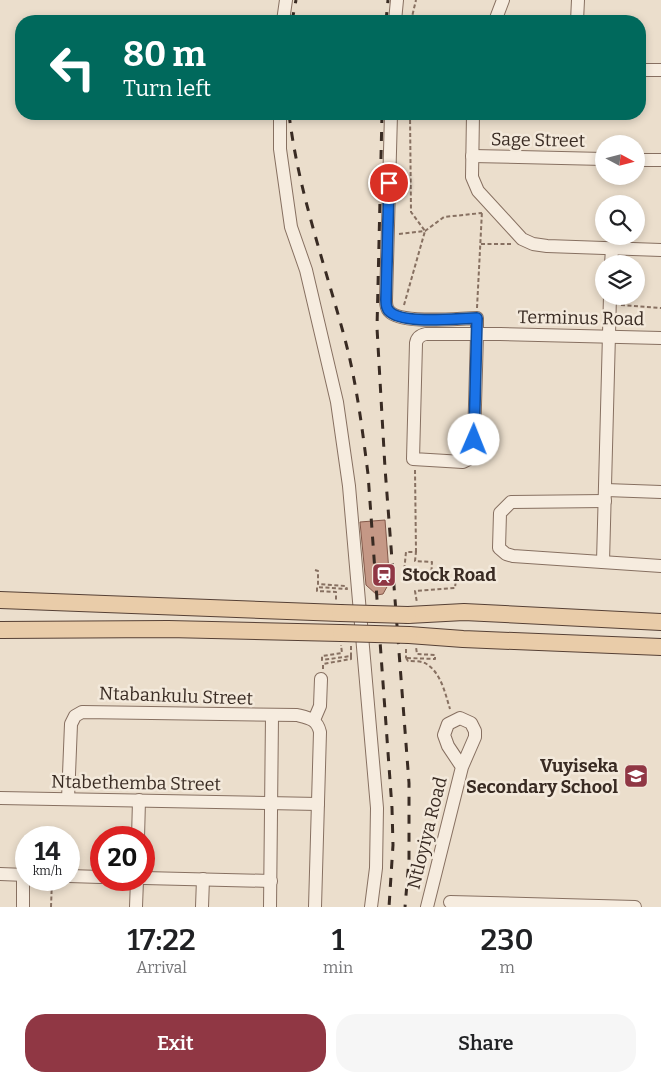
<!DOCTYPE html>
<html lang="en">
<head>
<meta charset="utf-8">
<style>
	:root { --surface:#fff; --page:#f6f6f6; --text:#202124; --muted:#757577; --accent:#903744 }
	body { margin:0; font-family:Bitter,serif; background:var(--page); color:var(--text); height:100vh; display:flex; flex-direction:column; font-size:19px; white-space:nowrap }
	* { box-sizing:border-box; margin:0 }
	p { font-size:16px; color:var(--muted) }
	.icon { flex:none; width:28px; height:28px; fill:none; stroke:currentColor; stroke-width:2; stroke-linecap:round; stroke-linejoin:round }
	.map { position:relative; height:907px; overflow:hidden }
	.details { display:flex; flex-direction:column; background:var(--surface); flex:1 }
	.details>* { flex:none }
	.hud { position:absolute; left:15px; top:15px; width:631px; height:105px; border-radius:20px; box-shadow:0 2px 8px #0003; background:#00695c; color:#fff; overflow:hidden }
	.needle { width:32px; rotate:97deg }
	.tools { position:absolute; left:595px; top:135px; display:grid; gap:10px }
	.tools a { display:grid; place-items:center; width:50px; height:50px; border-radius:50%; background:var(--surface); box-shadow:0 2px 8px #0003; font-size:25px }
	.speed { position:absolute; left:15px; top:826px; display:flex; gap:10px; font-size:25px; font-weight:700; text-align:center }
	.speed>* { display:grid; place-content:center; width:65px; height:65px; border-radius:50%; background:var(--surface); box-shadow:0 2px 8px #0003; line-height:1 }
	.speed small { font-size:12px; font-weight:400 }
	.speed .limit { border:8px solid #d22; background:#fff; color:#111 }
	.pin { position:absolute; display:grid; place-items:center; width:42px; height:42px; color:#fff; margin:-21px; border:2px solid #fff; border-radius:50%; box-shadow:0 1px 5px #0007 }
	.me { position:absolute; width:55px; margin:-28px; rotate:1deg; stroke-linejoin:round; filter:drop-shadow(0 0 4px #0008) }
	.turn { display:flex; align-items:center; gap:18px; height:105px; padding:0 25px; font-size:22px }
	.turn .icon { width:65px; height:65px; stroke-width:2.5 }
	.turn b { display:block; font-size:35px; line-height:42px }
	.eta { display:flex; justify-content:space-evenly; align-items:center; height:85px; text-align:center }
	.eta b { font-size:30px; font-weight:600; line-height:35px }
	.primary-button { display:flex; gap:10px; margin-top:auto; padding:10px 25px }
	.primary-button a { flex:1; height:58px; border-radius:20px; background:var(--accent); color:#fff; font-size:20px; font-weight:600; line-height:58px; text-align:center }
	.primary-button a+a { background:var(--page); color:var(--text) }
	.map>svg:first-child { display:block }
	.building { fill:#c59886; stroke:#84594a }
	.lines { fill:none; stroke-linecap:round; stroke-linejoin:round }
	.minor-casing { stroke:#877061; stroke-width:14 }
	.major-casing { stroke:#564035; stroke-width:18 }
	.path { stroke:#877061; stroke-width:2; stroke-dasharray:4 2.5; stroke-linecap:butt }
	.minor { stroke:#f6ecdf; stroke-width:12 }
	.major { stroke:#e9cca9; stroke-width:16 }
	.rail { stroke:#392b23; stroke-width:3; stroke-dasharray:9 9; stroke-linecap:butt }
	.major-bridge-casing { stroke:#564035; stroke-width:18; stroke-linecap:butt }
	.major-bridge { stroke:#e9cca9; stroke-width:16 }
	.route-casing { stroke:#114b97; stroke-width:12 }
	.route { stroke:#1a73e8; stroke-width:9 }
	.labels { text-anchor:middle; stroke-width:5; stroke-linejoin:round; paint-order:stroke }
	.street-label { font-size:18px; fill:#392b23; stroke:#f3e9db }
	.poi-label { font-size:18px; font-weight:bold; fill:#392b23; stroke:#f3e9db; text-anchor:start }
</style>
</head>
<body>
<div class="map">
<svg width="661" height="907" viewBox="0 0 661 907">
	<rect width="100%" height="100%" fill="#ebdecc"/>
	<path class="building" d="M 385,520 L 390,585 L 388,585 L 383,594 L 377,595 L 366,585 L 360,522 Z"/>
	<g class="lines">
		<defs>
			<g id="minor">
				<path d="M 283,21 L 286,0"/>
				<path d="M 395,21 L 397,0"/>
				<path d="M 495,21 L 503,0"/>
				<path d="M 577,21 L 578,0"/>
				<path d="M 640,70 L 661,70"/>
				<path d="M 280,114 L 280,149 L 291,227 L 306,270 L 337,402 L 349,486 L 377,808 L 376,868 L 371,907"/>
				<path d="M 391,114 L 386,300 C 386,304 386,308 389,311 C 401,325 459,318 477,318 L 477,334 L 474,440 L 469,459 L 463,462 L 413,459 L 416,343 C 417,337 421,335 426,334 L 500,334 L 661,338"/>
				<path d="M 473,114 L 472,177 L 478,191 L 522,239 L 533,244 L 547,246 L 661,250"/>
				<path d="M 472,156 L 604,159"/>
				<path d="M 636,160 L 661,160"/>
				<path d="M 611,264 L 612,249"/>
				<path d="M 606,490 L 661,492"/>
				<path d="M 605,501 L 511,502 L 500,513 L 499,548 L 506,554 L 513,556 L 661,566"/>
				<path d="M 603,562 L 610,296"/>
				<path d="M 314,720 L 320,706 L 321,679"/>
				<path d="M 0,798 L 318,804"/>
				<path d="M 68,799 L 71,724 L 75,716 L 82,712 L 297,715 C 309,718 317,719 320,732 L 315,907"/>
				<path d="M 138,838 L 139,800"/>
				<path d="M 0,874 L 26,875"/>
				<path d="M 69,876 L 101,877"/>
				<path d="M 144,878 L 271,881"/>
				<path d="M 450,902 L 635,907"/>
				<path d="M 23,907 L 23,875"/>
				<path d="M 136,907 L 137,880"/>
				<path d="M 202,907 L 203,879"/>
				<path d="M 270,907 L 272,716"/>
				<path d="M 427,907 L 462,767 L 475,737 L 475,731 L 471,723 L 460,718 L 448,724 L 444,735 L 448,746 L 462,767"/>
			</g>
			<g id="major">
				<path d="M 0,600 L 340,613"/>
				<path d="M 408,615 L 464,612 L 661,622"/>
				<path d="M 0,630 L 168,629 L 341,633"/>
				<path d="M 409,635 L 463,639 L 661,647"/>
			</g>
		</defs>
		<use href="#minor" class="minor-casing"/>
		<use href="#major" class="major-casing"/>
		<g class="path">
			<path d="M 411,21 L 416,0"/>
			<path d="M 399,234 L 425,231 L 444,217 L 482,213"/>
			<path d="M 481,244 L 511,244"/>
			<path d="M 404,305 L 425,231 L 411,212 L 410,114"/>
			<path d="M 621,305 L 661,308"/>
			<path d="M 477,308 L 482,211"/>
			<path d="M 415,470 L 416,552"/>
			<path d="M 315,570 L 318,571 L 318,584 L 346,586 L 347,589 L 317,587 L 317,591 L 336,592 L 336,601"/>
			<path d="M 403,582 L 406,552 L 416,552 L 415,561 L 432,562 L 431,578 L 456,579 L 455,588 L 415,591 L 417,603"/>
			<path d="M 351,646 L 351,656"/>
			<path d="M 406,649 L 406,658"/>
			<path d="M 406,658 L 408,661 C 413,661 420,661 425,663 C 441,672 445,693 450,709"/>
			<path d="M 407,658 L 435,659 L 435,655 L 417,654 L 416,647"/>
			<path d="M 323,669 L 323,664 L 351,659 L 351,656 L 322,660 L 322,656 L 342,653 L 341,645"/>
			<path d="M 51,907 L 52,880"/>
		</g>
		<use href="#minor" class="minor"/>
		<use href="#major" class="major"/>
		<g class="rail">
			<path d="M 292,21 L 296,0"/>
			<path d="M 386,21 L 388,0"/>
			<path d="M 289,114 C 298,189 323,259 343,332 C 356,378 362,427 368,474 L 392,808 L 393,845 L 389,907"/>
			<path d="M 382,114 L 377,328 L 385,468 L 409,783 L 409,860 L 405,907"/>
		</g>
		<defs>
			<g id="major-bridge">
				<path d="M 340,613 L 408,615"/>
				<path d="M 341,633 L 409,635"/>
			</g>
		</defs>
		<use href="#major-bridge" class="major-bridge-casing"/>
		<use href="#major-bridge" class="major-bridge"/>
	</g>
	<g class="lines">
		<defs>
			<path id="route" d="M 389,183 L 386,300 C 386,304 386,308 389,311 C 402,325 458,318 477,318 L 474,440"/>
		</defs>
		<use href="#route" class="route-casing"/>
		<use href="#route" class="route"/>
	</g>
	<defs>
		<symbol id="station-square" viewBox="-11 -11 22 22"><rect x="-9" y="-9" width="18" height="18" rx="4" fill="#903744" stroke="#f3e9db"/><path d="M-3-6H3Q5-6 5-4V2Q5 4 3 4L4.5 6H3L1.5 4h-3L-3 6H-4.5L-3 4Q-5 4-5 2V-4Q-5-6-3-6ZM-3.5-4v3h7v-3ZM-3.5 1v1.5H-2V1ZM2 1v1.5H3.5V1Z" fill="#fff"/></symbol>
		<symbol id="school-square" viewBox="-11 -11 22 22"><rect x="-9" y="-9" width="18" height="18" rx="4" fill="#903744" stroke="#f3e9db"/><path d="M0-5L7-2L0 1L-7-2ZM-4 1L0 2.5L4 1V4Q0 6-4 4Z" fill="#fff"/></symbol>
	</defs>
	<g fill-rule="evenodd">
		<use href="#station-square" x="370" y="561" width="28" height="28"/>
		<use href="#school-square" x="622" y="762" width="28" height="28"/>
	</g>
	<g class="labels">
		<g class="street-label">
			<text transform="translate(538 140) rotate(1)" y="6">Sage Street</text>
			<text transform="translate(581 318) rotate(1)" y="6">Terminus Road</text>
			<text transform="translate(176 696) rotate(2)" y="6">Ntabankulu Street</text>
			<text transform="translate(136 783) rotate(1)" y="6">Ntabethemba Street</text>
			<text transform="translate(427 833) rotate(-76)" y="6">Ntloyiya Road</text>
		</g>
		<g class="poi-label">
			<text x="402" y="581">Stock Road</text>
			<text x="618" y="772" text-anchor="end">Vuyiseka<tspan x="618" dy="21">Secondary School</tspan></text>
		</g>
	</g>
</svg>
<div class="tools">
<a><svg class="needle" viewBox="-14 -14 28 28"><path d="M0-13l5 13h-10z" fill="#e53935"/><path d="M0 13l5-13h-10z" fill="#757577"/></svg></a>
<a><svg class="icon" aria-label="search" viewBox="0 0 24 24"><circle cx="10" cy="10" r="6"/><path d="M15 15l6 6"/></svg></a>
<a><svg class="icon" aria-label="layers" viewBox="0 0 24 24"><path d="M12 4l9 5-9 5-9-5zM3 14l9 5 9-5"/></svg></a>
</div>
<div class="speed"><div>14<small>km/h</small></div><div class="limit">20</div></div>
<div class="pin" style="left:389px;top:183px;background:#d93025"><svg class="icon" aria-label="arrive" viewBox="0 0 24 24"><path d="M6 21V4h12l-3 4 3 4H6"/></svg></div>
<svg class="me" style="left:474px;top:440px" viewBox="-20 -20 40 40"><circle r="19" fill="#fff"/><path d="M0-13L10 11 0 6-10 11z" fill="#1a73e8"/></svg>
<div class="hud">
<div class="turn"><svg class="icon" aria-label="left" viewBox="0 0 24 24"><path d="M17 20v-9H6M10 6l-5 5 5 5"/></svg><div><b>80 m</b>Turn left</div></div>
</div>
</div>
<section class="details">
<div class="eta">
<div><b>17:22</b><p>Arrival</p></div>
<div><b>1</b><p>min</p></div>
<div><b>230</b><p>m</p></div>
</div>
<div class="primary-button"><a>Exit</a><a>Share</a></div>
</section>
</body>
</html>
